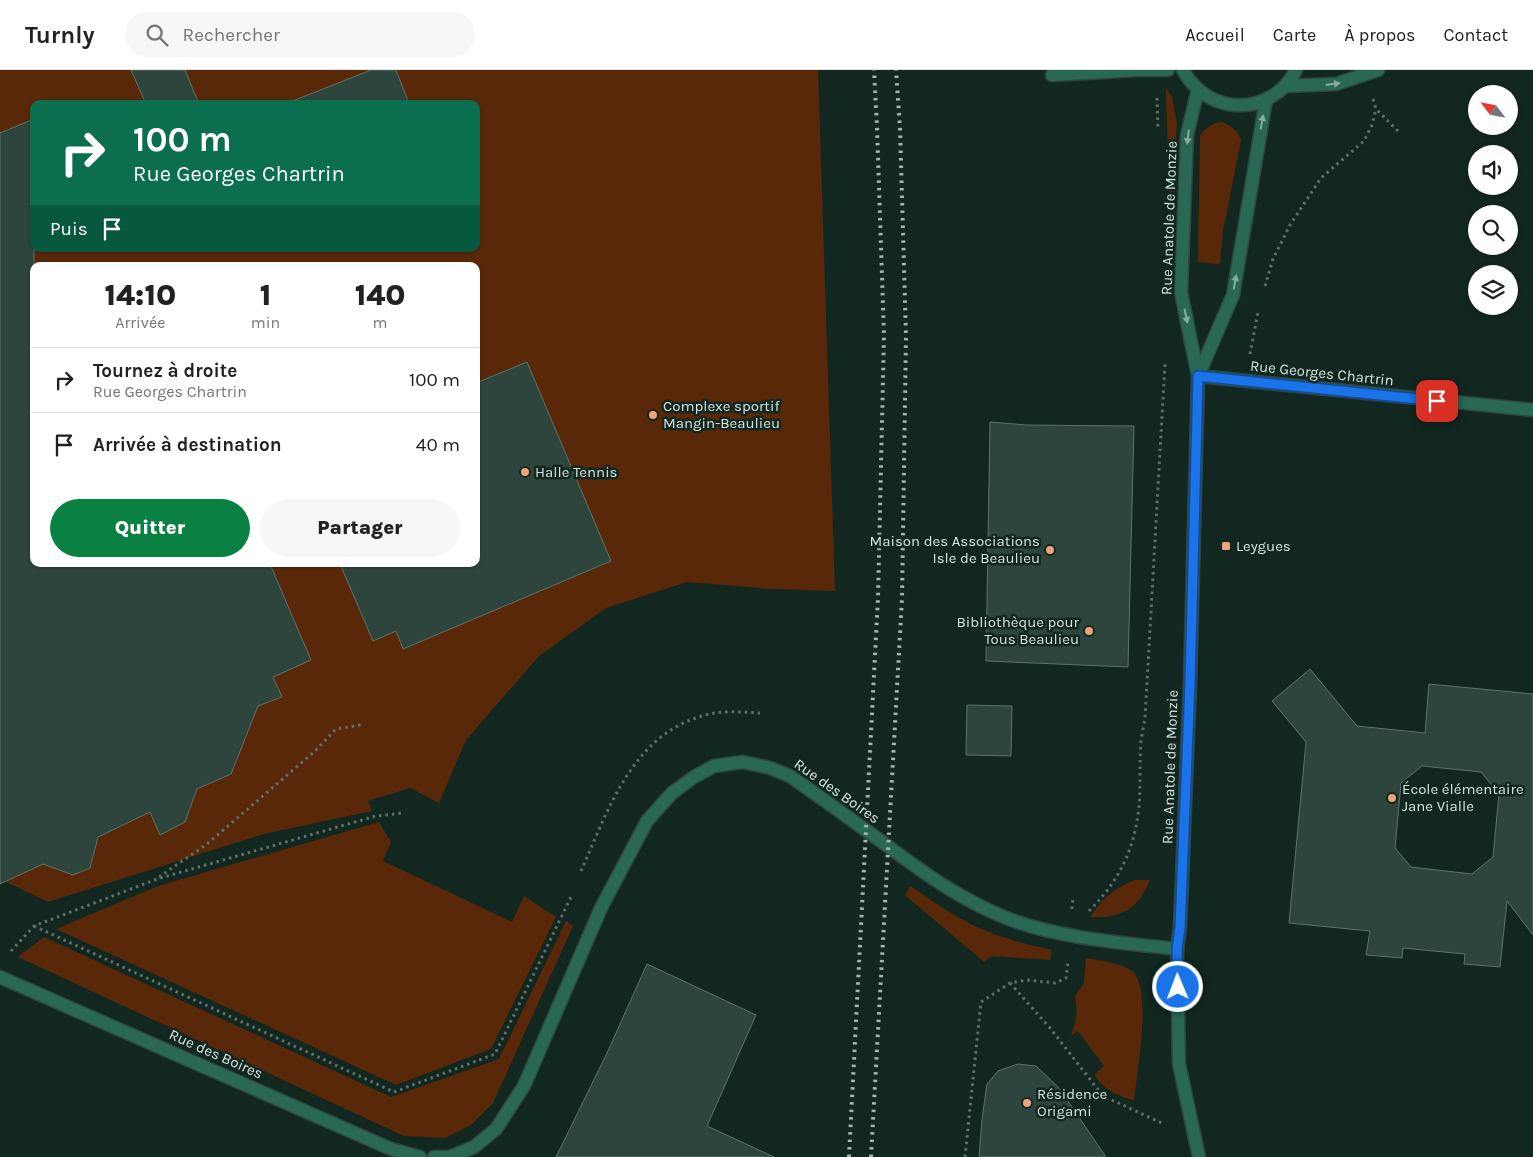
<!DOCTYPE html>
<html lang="fr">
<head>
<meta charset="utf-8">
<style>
	:root { --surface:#fff; --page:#f6f6f6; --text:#202124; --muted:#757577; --line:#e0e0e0; --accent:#0b8043 }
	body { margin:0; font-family:Karla,sans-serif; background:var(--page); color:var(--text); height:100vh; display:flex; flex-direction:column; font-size:19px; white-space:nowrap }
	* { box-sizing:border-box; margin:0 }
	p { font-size:16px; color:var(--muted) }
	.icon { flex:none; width:28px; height:28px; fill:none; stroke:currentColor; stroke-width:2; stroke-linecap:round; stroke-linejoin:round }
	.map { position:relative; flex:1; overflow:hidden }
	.drawer { position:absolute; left:30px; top:192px; width:450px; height:305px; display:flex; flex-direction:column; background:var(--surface); border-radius:10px; box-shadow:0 1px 4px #0004 }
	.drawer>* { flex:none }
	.hud { position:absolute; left:30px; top:30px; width:450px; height:152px; border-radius:10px; box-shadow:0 1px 4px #0004; background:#0b6e4f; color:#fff; overflow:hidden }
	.needle { width:32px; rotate:302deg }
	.controls { position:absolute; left:1468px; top:15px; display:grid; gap:10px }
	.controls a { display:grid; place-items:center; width:50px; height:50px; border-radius:50%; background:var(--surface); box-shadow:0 1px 4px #0004; font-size:25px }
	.pin { position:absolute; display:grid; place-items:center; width:42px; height:42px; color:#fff; margin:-21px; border-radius:10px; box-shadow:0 2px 8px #0006 }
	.me { position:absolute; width:55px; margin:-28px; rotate:359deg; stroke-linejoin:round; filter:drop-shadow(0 0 4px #0008) }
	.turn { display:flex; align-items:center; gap:18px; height:105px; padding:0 20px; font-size:22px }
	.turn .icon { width:65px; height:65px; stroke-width:2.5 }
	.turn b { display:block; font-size:35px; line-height:42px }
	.then { display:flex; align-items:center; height:48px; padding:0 20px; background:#0003; gap:10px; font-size:19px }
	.eta { display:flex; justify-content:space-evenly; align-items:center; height:85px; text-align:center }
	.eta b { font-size:30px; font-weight:800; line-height:35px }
	.action { display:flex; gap:10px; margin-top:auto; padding:10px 20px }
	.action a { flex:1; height:58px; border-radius:30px; background:var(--accent); color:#fff; font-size:20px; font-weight:800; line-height:58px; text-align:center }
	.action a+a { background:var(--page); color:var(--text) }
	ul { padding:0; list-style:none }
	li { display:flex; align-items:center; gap:15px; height:65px; padding:0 20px; border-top:1px solid var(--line) }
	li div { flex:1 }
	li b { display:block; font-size:19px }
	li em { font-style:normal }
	header { display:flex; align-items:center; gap:30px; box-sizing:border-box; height:70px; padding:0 25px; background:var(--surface); border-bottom:1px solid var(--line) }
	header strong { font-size:24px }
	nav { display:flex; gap:28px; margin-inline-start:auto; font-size:18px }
	.search { width:350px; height:45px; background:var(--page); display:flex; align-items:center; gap:12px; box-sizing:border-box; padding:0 18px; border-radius:28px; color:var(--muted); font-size:19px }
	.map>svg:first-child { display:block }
	.green { fill:#592808; fill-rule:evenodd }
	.building { fill:#2e453d; stroke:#5c746b; fill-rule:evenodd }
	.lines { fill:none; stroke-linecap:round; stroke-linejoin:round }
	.service-casing { stroke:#30453e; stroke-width:15 }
	.minor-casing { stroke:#30453e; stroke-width:15 }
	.tertiary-casing { stroke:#30453e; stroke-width:15 }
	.path { stroke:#5e706a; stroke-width:3; stroke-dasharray:2.5 4; stroke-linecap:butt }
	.service { stroke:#286855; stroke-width:12 }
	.minor { stroke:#286855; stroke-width:12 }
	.tertiary { stroke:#286855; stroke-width:12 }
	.rail { stroke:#a5b4af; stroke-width:4; stroke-dasharray:2.5 5; stroke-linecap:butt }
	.oneway { fill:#87aba0 }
	.route-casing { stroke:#114b97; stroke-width:12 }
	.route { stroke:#1a73e8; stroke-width:9 }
	.poi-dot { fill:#f0a279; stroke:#112720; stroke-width:2 }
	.labels { text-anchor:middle; stroke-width:5; stroke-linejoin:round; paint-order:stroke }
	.street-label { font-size:15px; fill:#d5e2dd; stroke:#112720 }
	.poi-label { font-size:15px; fill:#d5e2dd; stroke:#112720; text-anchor:start }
</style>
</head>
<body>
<header>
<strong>Turnly</strong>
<div class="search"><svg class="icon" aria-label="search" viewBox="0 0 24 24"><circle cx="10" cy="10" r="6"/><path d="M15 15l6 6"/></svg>Rechercher</div>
<nav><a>Accueil</a><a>Carte</a><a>À propos</a><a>Contact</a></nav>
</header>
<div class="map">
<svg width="1533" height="1087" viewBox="0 0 1533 1087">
	<rect width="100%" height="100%" fill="#112720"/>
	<g class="green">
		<path d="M 0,0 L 818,0 L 835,521 L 772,519 L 687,512 L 606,538 L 539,586 L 466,670 L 439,733 L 410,718 L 368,731 L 372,741 L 264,764 L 48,832 L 0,809 ZM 34,34 L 476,34 L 476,179 L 34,179 ZM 34,196 L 476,196 L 476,494 L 34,494 Z"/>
		<path d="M 1166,18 L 1172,27 L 1177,55 L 1175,75 L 1174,191 L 1171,190 Z"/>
		<path d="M 1222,52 C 1232,56 1237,60 1241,70 L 1223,161 L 1220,194 L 1198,192 L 1200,65 C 1207,57 1212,53 1222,52 Z"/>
		<path d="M 379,752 L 391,772 L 383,791 L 512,852 L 524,826 L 556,847 L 491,979 L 396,1015 L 56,859 L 158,816 Z"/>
		<path d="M 1135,810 L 1150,810 C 1139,838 1121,849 1090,847 C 1105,826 1112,820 1135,810 Z"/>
		<path d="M 910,816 C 932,830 953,846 977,857 C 1000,868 1026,874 1052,880 L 1050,890 L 992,886 L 984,892 L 905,825 Z"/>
		<path d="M 566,851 L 573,856 L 493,1033 L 471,1055 L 445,1068 L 404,1066 L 18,887 L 44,867 L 391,1027 L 499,989 Z"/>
		<path d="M 1086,888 C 1101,891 1121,892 1133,902 C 1152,919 1137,1006 1134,1030 C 1113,1024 1108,1022 1094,1005 L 1104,996 L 1078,961 L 1071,966 C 1076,952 1078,941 1075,926 L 1084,913 Z"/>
	</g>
	<g class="building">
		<path d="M 131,0 L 185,0 L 199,34 L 146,34 Z"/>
		<path d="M 371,0 L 396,0 L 409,34 L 291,34 L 290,32 Z"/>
		<path d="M 34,49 L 34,494 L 270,494 L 311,590 L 273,607 L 282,627 L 258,636 L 231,704 L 197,719 L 185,752 L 160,765 L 150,742 L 98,767 L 90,798 L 73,805 L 43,794 L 0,814 L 0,63 Z"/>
		<path d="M 527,292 L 611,491 L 403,579 L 396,561 L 373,571 L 340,494 L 476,494 L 476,313 Z"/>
		<path d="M 990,352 L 1026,355 L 1134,356 L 1128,597 L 986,591 Z"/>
		<path d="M 1310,599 L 1357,656 L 1425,663 L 1429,614 L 1533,624 L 1533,865 L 1507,831 L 1500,897 L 1464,894 L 1465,884 L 1403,878 L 1402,888 L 1366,885 L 1370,861 L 1289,853 L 1306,672 L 1272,631 ZM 1422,696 L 1481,702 L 1499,724 L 1493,787 L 1472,804 L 1411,797 L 1395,778 L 1401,713 Z"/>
		<path d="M 967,635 L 1012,636 L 1011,686 L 966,685 Z"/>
		<path d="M 647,894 L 756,945 L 707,1056 L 774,1087 L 556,1087 L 607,983 Z"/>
		<path d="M 1018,994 L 1036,996 L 1059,1018 L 1106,1087 L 979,1087 L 982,1049 L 987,1014 L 998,1001 Z"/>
	</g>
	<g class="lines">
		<defs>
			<path id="service" d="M 1052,5 L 1136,0 L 1168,0"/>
			<g id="minor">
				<path d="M 1285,16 L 1336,14 L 1378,0"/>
				<path d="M 1198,306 L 1533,340"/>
				<path d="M 0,907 L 391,1079 L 420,1087"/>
				<path d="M 434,1087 L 450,1087 L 474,1077 L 496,1059 L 524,1016 L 601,838 L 647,751 L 672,723 L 694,707 L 714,696 L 743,692 L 770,698 L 790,706 C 823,729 856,753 889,777 C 928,806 963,831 1009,849 C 1058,868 1124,873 1177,879"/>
			</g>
			<g id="tertiary">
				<path d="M 1183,0 C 1208,47 1272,47 1296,0"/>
				<path d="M 1198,19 L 1187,65 L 1181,222 L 1198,306 L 1190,613 L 1180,858 L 1177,879 L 1179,994 L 1199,1087"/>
				<path d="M 1198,306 L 1233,225 L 1266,30"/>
			</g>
		</defs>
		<use href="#service" class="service-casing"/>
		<use href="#minor" class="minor-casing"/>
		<use href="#tertiary" class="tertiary-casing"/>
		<g class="path">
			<path d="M 1157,28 L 1158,59"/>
			<path d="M 1373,29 L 1376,39 L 1399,62"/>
			<path d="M 1265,216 L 1273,189 L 1290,155 L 1321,108 L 1364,71 L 1372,55 L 1376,39"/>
			<path d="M 1250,284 L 1258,242"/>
			<path d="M 581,801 C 608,740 632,666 702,646 C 720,640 741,642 760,643"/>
			<path d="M 159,807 L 207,774 L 314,682 L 336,659 L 361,655"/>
			<path d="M 1072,839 L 1073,827"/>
			<path d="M 1089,841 C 1119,811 1135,779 1139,736 C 1141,714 1139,692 1141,671 C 1142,663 1144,655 1145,648 L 1165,293"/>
			<path d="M 34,856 L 394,1022 L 495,984 L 571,827"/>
			<path d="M 11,881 L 34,856 L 157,809 L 376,746 L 403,743"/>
			<path d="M 1010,913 L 1050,958 L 1103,1026 L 1164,1054"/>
			<path d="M 965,1087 L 981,932 L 1010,913 L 1027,910 L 1055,913 L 1066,908 L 1068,892"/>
		</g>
		<use href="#service" class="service"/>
		<use href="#minor" class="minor"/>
		<use href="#tertiary" class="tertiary"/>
		<g class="rail">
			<path d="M 849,1087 L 878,528 L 884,265 L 877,57 L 874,0"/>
			<path d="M 871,1087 L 902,528 L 906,266 L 900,58 L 896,0"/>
		</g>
	</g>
	<defs><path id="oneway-solid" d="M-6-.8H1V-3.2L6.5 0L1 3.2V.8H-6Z" transform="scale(1.25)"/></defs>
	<g class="oneway">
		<use href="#oneway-solid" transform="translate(1333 14) rotate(-7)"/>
		<use href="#oneway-solid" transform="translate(1262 52) rotate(-80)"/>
		<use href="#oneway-solid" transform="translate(1188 67) rotate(97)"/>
		<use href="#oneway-solid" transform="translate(1235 212) rotate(-80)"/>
		<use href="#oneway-solid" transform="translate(1186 246) rotate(78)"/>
	</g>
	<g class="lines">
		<defs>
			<path id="route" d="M 1178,917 L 1177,879 L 1180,858 L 1190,613 L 1198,306 L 1437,331"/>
		</defs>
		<use href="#route" class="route-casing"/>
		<use href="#route" class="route"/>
	</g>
	<g class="poi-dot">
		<circle cx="653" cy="345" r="5"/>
		<circle cx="525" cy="402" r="5"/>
		<rect x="1221" y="471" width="10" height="10" rx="2.5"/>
		<circle cx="1050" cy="480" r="5"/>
		<circle cx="1089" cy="561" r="5"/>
		<circle cx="1392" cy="728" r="5"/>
		<circle cx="1027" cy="1033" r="5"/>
	</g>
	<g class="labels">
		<g class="street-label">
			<text transform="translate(1169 148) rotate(-88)" y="5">Rue Anatole de Monzie</text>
			<text transform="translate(1322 303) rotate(6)" y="5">Rue Georges Chartrin</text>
			<text transform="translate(1170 697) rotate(-88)" y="5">Rue Anatole de Monzie</text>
			<text transform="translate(837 721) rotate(35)" y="5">Rue des Boires</text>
			<text transform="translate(216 984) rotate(24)" y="5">Rue des Boires</text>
		</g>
		<g class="poi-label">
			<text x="663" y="341">Complexe sportif<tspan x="663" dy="17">Mangin-Beaulieu</tspan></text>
			<text x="535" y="407">Halle Tennis</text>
			<text x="1040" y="476" text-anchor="end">Maison des Associations<tspan x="1040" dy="17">Isle de Beaulieu</tspan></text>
			<text x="1236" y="481">Leygues</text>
			<text x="1079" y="557" text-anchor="end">Bibliothèque pour<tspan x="1079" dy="17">Tous Beaulieu</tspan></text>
			<text x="1402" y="724">École élémentaire<tspan x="1402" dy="17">Jane Vialle</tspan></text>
			<text x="1037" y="1029">Résidence<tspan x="1037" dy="17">Origami</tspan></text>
		</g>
	</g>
</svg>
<div class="controls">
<a><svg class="needle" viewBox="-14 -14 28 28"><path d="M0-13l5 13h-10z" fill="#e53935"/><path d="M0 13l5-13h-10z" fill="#757577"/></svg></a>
<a><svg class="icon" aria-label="sound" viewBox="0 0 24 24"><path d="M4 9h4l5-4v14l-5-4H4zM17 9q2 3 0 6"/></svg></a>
<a><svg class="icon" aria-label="search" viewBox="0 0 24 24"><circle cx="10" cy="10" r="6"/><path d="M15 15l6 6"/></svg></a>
<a><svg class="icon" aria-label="layers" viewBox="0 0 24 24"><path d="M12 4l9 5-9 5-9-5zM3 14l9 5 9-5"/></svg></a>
</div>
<div class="pin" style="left:1437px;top:331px;background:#d93025"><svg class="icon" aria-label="arrive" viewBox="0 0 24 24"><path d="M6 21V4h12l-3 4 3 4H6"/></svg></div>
<svg class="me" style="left:1178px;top:917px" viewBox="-20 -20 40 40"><circle r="17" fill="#1a73e8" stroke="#fff" stroke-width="3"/><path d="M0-11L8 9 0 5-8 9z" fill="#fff"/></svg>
<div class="hud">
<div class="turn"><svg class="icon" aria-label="right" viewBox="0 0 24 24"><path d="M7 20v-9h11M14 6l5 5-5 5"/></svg><div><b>100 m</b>Rue Georges Chartrin</div></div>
<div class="then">Puis<svg class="icon" aria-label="arrive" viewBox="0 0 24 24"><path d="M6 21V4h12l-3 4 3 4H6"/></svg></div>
</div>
<section class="drawer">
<div class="eta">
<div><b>14:10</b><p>Arrivée</p></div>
<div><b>1</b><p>min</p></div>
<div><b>140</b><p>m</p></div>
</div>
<ul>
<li><svg class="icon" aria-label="right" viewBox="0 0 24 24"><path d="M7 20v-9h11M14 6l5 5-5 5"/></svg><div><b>Tournez à droite</b><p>Rue Georges Chartrin</p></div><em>100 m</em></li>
<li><svg class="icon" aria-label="arrive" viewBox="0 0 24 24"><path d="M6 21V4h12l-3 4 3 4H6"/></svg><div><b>Arrivée à destination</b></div><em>40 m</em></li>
</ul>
<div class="action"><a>Quitter</a><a>Partager</a></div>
</section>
</div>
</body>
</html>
